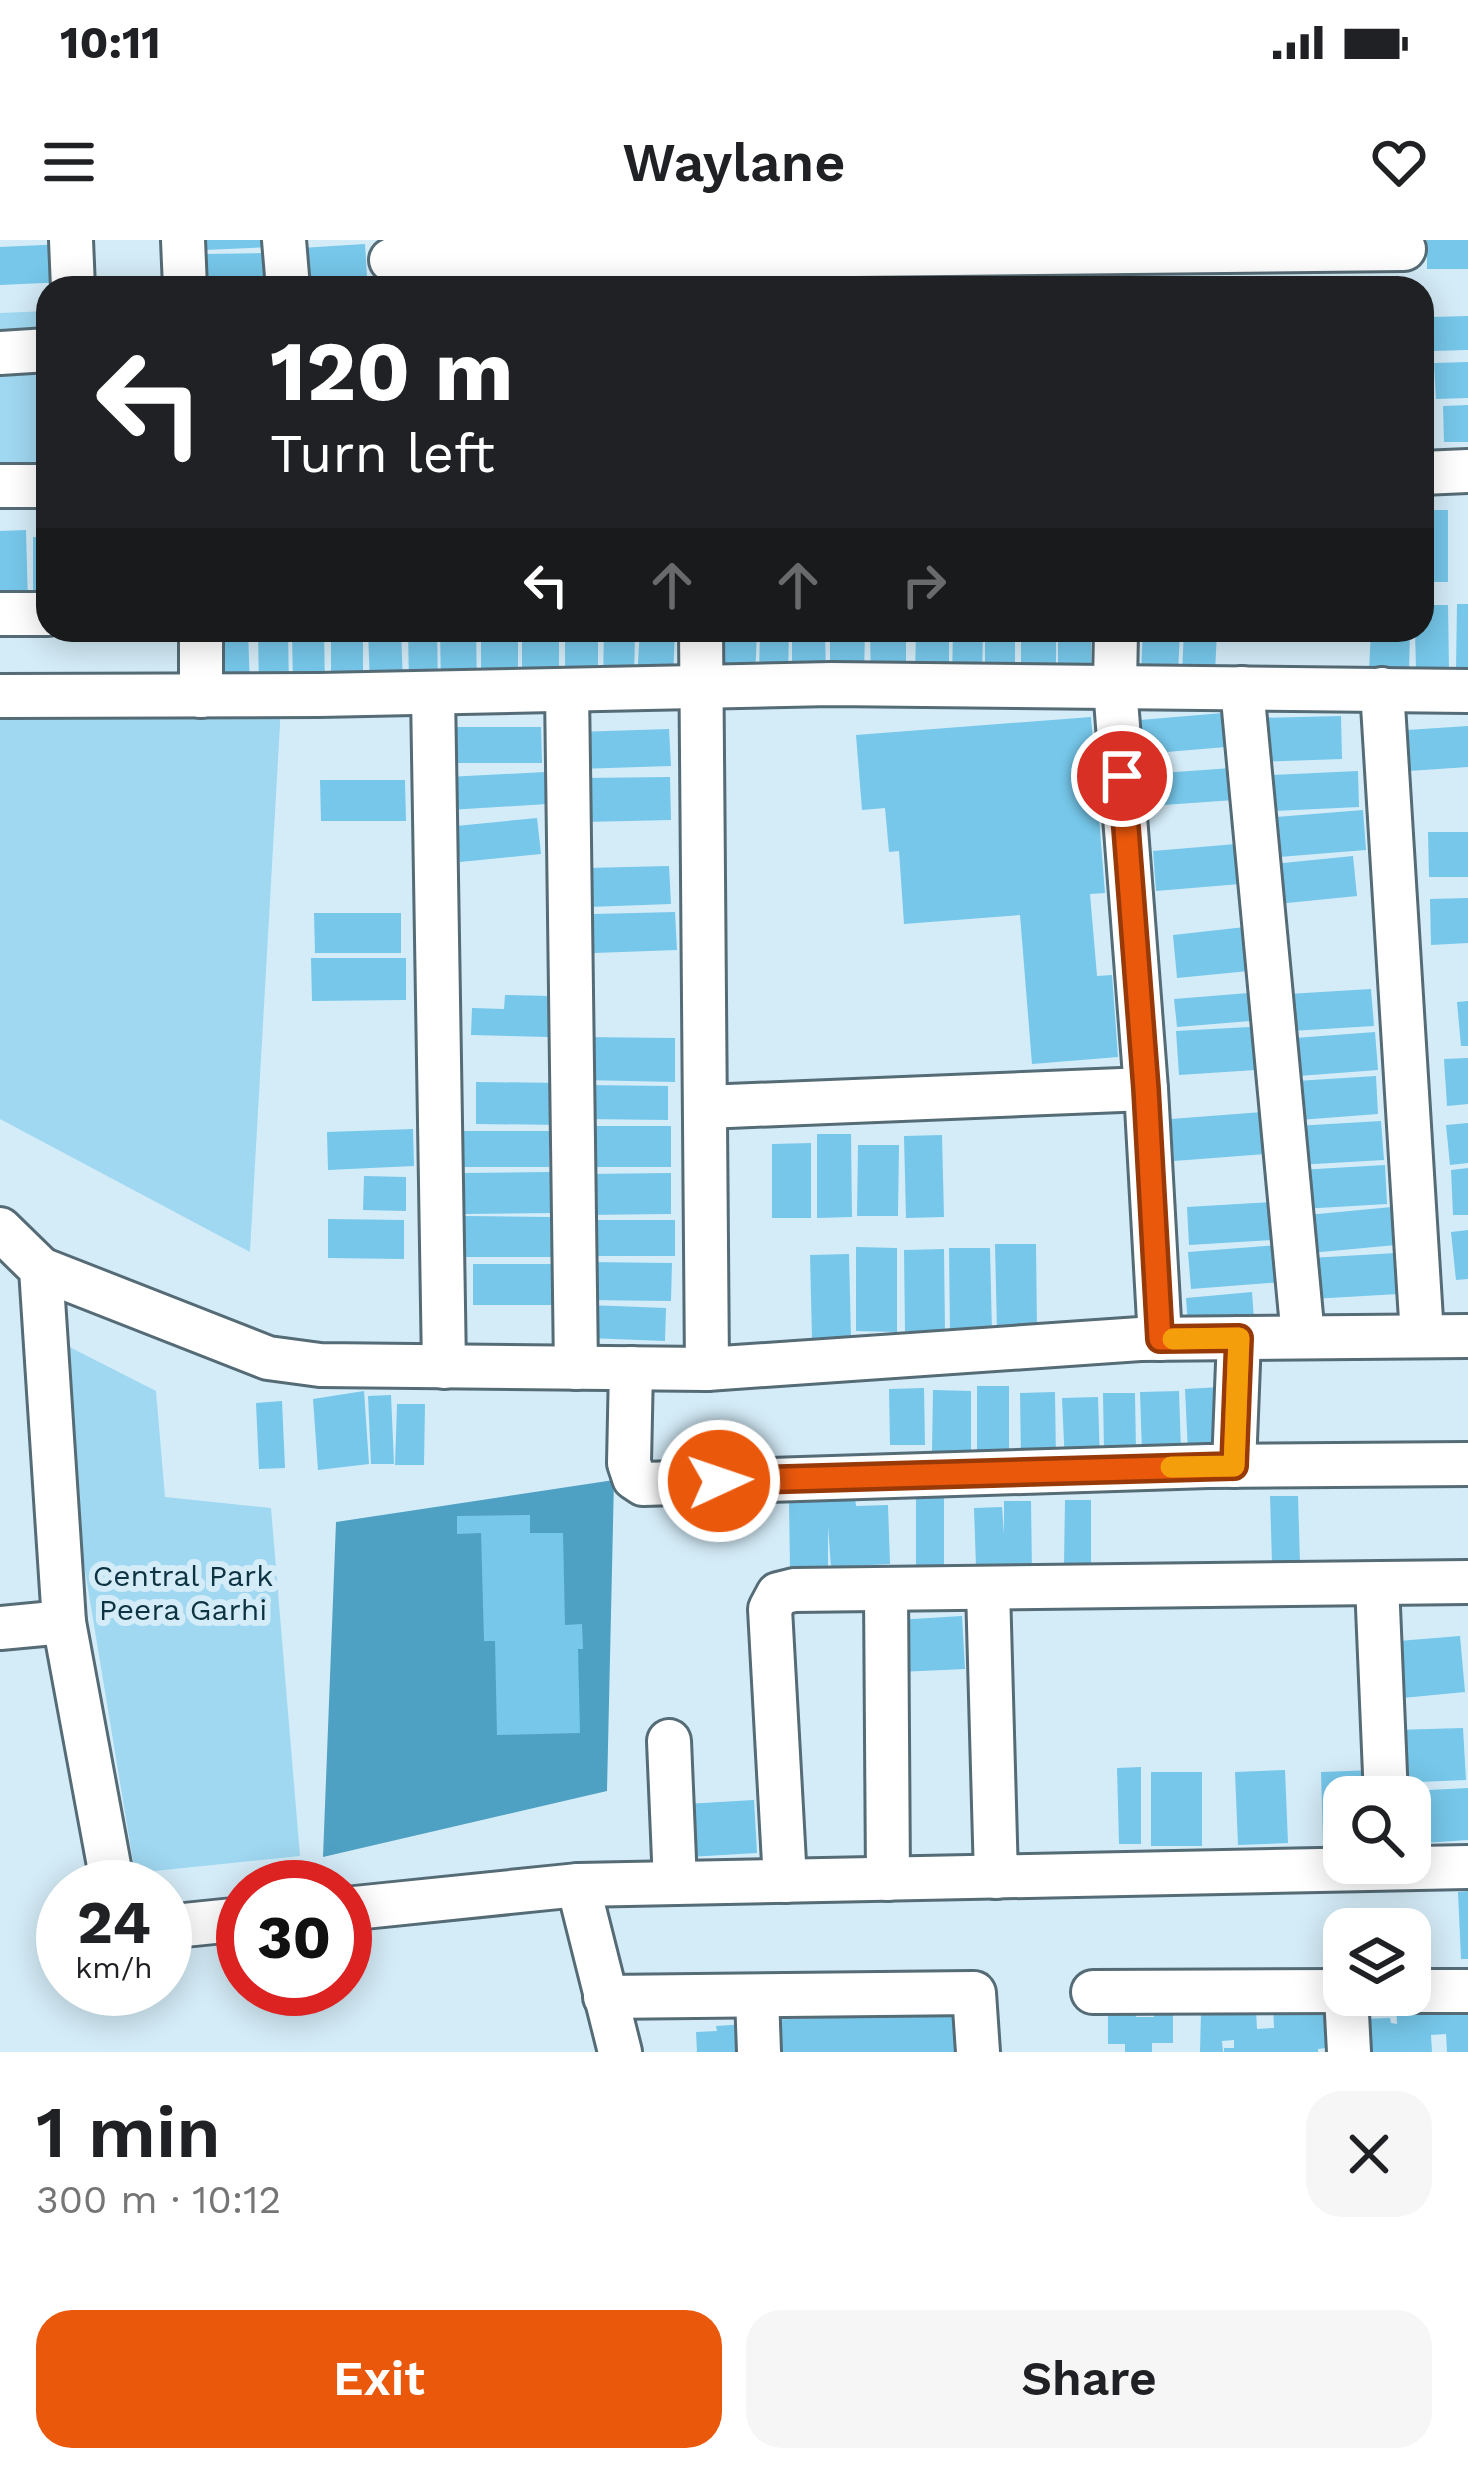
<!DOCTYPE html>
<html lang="en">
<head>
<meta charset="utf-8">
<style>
	:root { --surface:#fff; --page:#f6f6f6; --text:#202124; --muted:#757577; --accent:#ea580c }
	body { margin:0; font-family:"Work Sans",sans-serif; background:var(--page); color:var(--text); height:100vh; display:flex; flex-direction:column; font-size:45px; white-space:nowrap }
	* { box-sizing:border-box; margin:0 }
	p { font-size:39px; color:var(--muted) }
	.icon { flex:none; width:66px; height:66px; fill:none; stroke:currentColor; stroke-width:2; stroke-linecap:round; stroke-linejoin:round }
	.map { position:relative; height:1812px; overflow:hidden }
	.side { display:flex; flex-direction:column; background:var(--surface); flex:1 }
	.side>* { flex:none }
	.guide { position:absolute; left:36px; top:36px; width:1398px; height:366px; border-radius:36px; box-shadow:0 6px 30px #0003; background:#202124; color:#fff; overflow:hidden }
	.tools { position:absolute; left:1323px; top:1536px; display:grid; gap:24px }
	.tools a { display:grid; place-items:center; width:108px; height:108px; border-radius:24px; background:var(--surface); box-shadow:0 6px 30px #0003; font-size:60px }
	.speed { position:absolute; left:36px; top:1620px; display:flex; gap:24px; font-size:60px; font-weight:700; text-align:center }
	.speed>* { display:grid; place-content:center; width:156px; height:156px; border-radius:50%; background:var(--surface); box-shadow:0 6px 30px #0003; line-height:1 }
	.speed small { font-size:30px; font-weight:400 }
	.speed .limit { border:18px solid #d22; background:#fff; color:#111 }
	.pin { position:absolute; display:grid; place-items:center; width:102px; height:102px; color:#fff; margin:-51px; border:6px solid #fff; border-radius:50%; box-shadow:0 3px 12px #0007 }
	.me { position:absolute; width:132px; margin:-66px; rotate:87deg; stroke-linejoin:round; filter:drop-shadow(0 0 9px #0008) }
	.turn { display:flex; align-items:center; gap:42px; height:252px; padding:0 36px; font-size:54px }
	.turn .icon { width:156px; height:156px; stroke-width:2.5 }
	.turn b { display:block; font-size:84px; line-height:102px }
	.lanes { display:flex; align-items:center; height:114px; padding:0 36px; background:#0003; justify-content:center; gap:60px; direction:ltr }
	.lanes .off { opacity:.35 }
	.round { display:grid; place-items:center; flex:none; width:126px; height:126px; border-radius:36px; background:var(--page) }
	.headline { display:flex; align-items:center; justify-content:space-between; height:204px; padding:0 36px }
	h1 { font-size:72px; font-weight:600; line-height:90px }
	.primary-button { display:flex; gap:24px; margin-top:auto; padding:24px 36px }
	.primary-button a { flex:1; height:138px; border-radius:36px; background:var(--accent); color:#fff; font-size:48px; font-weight:600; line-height:138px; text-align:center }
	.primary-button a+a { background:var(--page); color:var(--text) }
	.status { display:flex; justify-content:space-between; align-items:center; height:84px; padding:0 60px; background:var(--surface); direction:ltr }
	.status svg { height:33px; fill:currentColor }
	header { display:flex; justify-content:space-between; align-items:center; height:156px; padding:0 36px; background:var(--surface); font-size:54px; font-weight:600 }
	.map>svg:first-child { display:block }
	.green { fill:#a0d8f1 }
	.water { fill:#4fa1c3 }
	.building { fill:#76c7ea }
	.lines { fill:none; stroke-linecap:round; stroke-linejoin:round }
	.minor-casing { stroke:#556b75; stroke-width:48 }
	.minor { stroke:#fff; stroke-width:42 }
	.route-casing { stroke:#983908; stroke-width:30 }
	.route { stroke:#ea580c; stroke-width:21 }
	.slow { stroke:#f59e0b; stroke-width:21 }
	.labels { text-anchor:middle; stroke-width:12; stroke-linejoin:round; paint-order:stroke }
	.park-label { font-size:30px; fill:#0e3443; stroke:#d4ecf8 }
</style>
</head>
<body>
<div class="status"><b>10:11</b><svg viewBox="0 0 49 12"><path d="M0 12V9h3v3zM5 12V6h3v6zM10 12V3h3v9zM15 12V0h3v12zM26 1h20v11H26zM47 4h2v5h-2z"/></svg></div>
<header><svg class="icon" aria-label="menu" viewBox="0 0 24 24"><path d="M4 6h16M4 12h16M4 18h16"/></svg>Waylane<svg class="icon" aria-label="heart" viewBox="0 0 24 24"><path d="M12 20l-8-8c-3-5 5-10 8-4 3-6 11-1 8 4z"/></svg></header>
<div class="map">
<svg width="1468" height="1812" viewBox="0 0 1468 1812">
	<rect width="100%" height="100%" fill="#d4ecf8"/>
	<g class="green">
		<path d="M 48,71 L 48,223 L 0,224 L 0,73 Z"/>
		<path d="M 281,467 L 250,1012 L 0,879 L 0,473 Z"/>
		<path d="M 46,1095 L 156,1151 L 165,1257 L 271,1268 L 300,1616 L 135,1633 Z"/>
	</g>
	<path class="water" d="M 614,1240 L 607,1551 L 323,1617 L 336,1282 Z"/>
	<g class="building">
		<path d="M 204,0 L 273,0 L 273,7 L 204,10 Z"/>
		<rect x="1427" y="0" width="41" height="29"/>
		<path d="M 64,4 L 66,42 L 0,45 L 0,7 Z"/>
		<path d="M 365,4 L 367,37 L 303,41 L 301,8 Z"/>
		<path d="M 264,13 L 265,44 L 207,45 L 206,14 Z"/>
		<path d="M 1261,42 L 1303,42 L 1303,48 L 1221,48 L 1221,44 Z"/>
		<path d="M 1468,76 L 1468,110 L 1432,111 L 1431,77 Z"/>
		<path d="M 1468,122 L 1468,158 L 1436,159 L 1434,123 Z"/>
		<path d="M 1468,165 L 1468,202 L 1444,202 L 1443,166 Z"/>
		<rect x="1422" y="270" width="26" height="72"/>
		<path d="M 26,290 L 28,362 L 0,363 L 0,291 Z"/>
		<rect x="33" y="297" width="15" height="64"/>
		<path d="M 1457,364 L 1468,364 L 1468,431 L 1456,431 Z"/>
		<path d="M 1422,365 L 1448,365 L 1449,431 L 1416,431 L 1415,390 L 1422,390 Z"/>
		<path d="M 212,390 L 248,390 L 250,448 L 214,450 Z"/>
		<path d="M 258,390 L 288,390 L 289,449 L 259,450 Z"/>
		<path d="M 292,390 L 324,390 L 325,449 L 293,450 Z"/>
		<rect x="331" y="390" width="32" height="58"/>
		<path d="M 368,390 L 401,390 L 403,445 L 370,445 Z"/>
		<path d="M 408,390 L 437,390 L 438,445 L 409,446 Z"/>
		<path d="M 440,390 L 476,390 L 477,446 L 441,447 Z"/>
		<rect x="481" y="390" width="37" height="54"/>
		<rect x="522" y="390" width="37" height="54"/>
		<rect x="565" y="390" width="33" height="54"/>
		<path d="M 604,390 L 635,390 L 634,443 L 603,442 Z"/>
		<path d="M 640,390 L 675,390 L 673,440 L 637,439 Z"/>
		<path d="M 718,390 L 757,390 L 755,440 L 716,439 Z"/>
		<path d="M 760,390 L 789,390 L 788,439 L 759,438 Z"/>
		<path d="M 792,390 L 825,390 L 826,437 L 792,437 Z"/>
		<path d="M 830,390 L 865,390 L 864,434 L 830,433 Z"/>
		<path d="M 870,390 L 906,390 L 906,439 L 871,439 Z"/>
		<path d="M 916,390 L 949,390 L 949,438 L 915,438 Z"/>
		<path d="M 953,390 L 983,390 L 982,438 L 952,438 Z"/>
		<rect x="985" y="390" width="30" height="47"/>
		<rect x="1021" y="390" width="35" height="47"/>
		<path d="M 1058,390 L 1091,390 L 1091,433 L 1058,434 Z"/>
		<path d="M 1143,390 L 1180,390 L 1178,434 L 1141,432 Z"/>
		<path d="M 1184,390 L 1217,390 L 1215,434 L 1182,433 Z"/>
		<path d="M 1371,390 L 1410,390 L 1409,432 L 1369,431 Z"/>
		<path d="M 1223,473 L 1226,507 L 1143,514 L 1140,480 Z"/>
		<path d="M 1341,476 L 1342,519 L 1257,522 L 1256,478 Z"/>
		<path d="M 1091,477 L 1105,653 L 1090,654 L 1097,736 L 1112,735 L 1118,817 L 1032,824 L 1020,675 L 904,684 L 899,611 L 889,612 L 885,568 L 862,570 L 856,495 Z"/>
		<path d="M 1468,486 L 1468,527 L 1409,531 L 1407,490 Z"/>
		<path d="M 456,487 L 541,487 L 542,523 L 456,523 Z"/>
		<path d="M 669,489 L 671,526 L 577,529 L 576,492 Z"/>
		<path d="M 1245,527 L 1248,559 L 1150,566 L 1148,534 Z"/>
		<path d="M 1358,531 L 1359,567 L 1274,571 L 1272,535 Z"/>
		<path d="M 545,532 L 547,564 L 449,570 L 447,537 Z"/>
		<path d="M 670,537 L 671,580 L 583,582 L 582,538 Z"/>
		<path d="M 320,540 L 405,540 L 406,581 L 321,581 Z"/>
		<path d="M 1363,570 L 1366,610 L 1279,617 L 1276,577 Z"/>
		<path d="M 537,578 L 541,614 L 460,622 L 456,586 Z"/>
		<path d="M 1428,592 L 1468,592 L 1468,637 L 1429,637 Z"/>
		<path d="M 1236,604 L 1240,644 L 1156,651 L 1153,611 Z"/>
		<path d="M 1353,616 L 1357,656 L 1277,664 L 1273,624 Z"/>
		<path d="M 669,626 L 671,664 L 588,667 L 586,628 Z"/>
		<path d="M 1468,658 L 1468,703 L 1431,705 L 1430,659 Z"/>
		<path d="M 675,672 L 677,710 L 594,713 L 593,674 Z"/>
		<path d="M 314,673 L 401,673 L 401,713 L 315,713 Z"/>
		<path d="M 1254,686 L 1259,730 L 1177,738 L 1173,695 Z"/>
		<path d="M 311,718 L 406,718 L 406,760 L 312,761 Z"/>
		<path d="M 1371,749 L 1374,786 L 1291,791 L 1288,754 Z"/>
		<path d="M 1261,752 L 1263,780 L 1177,787 L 1174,759 Z"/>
		<path d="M 505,755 L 550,756 L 549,797 L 471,795 L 472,768 L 504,769 Z"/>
		<path d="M 1468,761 L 1468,806 L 1461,806 L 1457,762 Z"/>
		<path d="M 1268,786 L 1271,829 L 1179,835 L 1176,791 Z"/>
		<path d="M 1375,792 L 1378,830 L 1298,836 L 1295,798 Z"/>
		<path d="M 582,797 L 675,798 L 675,842 L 582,840 Z"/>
		<path d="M 1468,818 L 1468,864 L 1447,866 L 1444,819 Z"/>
		<path d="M 1376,836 L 1378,874 L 1299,880 L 1296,841 Z"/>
		<path d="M 476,842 L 564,843 L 563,885 L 476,884 Z"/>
		<path d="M 582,845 L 668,846 L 668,880 L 582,879 Z"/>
		<path d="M 1274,871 L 1277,913 L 1174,921 L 1171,879 Z"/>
		<path d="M 1381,881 L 1384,920 L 1297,925 L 1295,886 Z"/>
		<path d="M 1468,883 L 1468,923 L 1450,925 L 1446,885 Z"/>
		<rect x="583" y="886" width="88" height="41"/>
		<path d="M 413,889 L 414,926 L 328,930 L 327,892 Z"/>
		<path d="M 459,891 L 549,891 L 549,927 L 460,927 Z"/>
		<path d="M 817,894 L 851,894 L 852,977 L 817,978 Z"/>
		<path d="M 942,895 L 944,977 L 906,978 L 904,896 Z"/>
		<path d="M 811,903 L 811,978 L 772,978 L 772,904 Z"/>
		<path d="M 858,905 L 899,905 L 898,976 L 857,976 Z"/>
		<path d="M 1385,925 L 1387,964 L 1301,969 L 1299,930 Z"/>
		<path d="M 1468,928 L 1468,975 L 1453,975 L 1451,930 Z"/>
		<path d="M 552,932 L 553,973 L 464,974 L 464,933 Z"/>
		<path d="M 671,933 L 671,974 L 584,975 L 584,934 Z"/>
		<path d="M 364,936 L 406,937 L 406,971 L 363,970 Z"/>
		<path d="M 1272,962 L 1274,1000 L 1189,1005 L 1187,967 Z"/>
		<path d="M 1392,967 L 1396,1005 L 1310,1013 L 1307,975 Z"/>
		<path d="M 465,976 L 551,977 L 551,1017 L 465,1017 Z"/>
		<path d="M 328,979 L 404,980 L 404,1019 L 328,1018 Z"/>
		<path d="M 584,980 L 675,980 L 675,1016 L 585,1016 Z"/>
		<path d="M 1468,990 L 1468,1039 L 1456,1040 L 1451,992 Z"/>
		<path d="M 995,1004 L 1036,1004 L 1037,1090 L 997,1091 Z"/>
		<path d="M 1279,1005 L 1283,1042 L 1191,1049 L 1188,1012 Z"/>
		<path d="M 856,1007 L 897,1008 L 897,1092 L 856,1091 Z"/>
		<path d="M 949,1008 L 990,1008 L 992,1093 L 950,1093 Z"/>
		<path d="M 944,1009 L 945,1091 L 905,1091 L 904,1010 Z"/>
		<path d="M 1396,1013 L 1398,1054 L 1312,1059 L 1310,1018 Z"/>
		<path d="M 849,1014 L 851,1097 L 812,1098 L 810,1015 Z"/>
		<path d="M 586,1022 L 672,1023 L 671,1061 L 585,1060 Z"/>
		<rect x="473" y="1024" width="93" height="41"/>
		<path d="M 1252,1052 L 1255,1093 L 1189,1098 L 1186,1058 Z"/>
		<path d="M 588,1065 L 666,1068 L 665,1101 L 588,1098 Z"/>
		<rect x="977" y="1146" width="32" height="66"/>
		<path d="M 1221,1147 L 1224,1210 L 1188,1212 L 1185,1149 Z"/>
		<path d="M 924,1148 L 925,1205 L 890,1205 L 889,1149 Z"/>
		<path d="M 933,1150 L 971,1151 L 971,1213 L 932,1212 Z"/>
		<path d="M 364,1151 L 369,1224 L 318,1230 L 313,1159 Z"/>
		<path d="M 1179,1151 L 1181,1211 L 1142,1212 L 1140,1152 Z"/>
		<path d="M 1055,1152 L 1056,1219 L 1021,1219 L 1020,1153 Z"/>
		<path d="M 1103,1153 L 1135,1153 L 1136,1212 L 1104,1212 Z"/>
		<path d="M 391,1155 L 394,1224 L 371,1224 L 368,1156 Z"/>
		<path d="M 1098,1157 L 1100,1224 L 1065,1225 L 1062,1158 Z"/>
		<path d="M 282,1161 L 285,1228 L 259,1229 L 256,1163 Z"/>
		<path d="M 397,1164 L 425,1164 L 424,1225 L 395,1225 Z"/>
		<rect x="916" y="1256" width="28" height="75"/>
		<path d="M 1270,1256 L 1298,1256 L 1300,1323 L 1272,1323 Z"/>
		<path d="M 855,1257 L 856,1266 L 888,1265 L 890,1324 L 831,1327 L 828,1286 L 828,1328 L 790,1328 L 789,1262 L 828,1262 L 828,1258 Z"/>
		<path d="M 1065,1260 L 1091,1260 L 1091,1326 L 1064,1326 Z"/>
		<path d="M 1004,1261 L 1031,1261 L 1032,1332 L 1005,1333 L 1005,1326 L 976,1327 L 974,1268 L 1002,1267 L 1004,1294 Z"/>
		<path d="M 530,1275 L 530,1293 L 563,1293 L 565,1385 L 582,1384 L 583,1409 L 578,1409 L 580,1493 L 497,1495 L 495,1401 L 484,1401 L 481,1293 L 457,1294 L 457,1276 Z"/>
		<path d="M 962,1376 L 965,1429 L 899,1432 L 896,1380 Z"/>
		<path d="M 1460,1396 L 1465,1452 L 1392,1459 L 1386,1402 Z"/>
		<path d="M 1463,1488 L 1466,1540 L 1395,1543 L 1394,1490 Z"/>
		<path d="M 1141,1527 L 1141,1604 L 1119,1604 L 1117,1528 Z"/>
		<path d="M 1285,1530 L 1288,1603 L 1238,1605 L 1235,1532 Z"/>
		<path d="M 1375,1530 L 1376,1557 L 1344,1557 L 1344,1603 L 1323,1603 L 1321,1532 Z"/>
		<rect x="1151" y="1532" width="51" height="74"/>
		<path d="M 1468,1548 L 1468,1600 L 1410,1604 L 1410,1557 L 1390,1557 L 1390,1552 Z"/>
		<path d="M 754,1560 L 757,1613 L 689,1617 L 686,1564 Z"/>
		<path d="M 1468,1651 L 1468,1719 L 1461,1719 L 1458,1652 Z"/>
		<path d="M 1468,1763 L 1468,1812 L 1447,1812 L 1446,1794 L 1431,1795 L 1432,1812 L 1364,1812 L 1363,1779 L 1390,1778 L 1391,1783 L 1397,1784 L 1396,1766 Z"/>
		<path d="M 1325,1764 L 1326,1808 L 1318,1809 L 1318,1812 L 1224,1812 L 1224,1808 L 1234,1808 L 1234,1800 L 1222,1801 L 1223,1812 L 1200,1812 L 1201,1772 L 1256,1770 L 1257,1789 L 1274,1788 L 1273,1766 Z"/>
		<path d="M 1108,1771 L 1136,1772 L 1136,1777 L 1154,1777 L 1154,1771 L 1173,1771 L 1173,1803 L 1152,1803 L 1152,1812 L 1125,1812 L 1125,1804 L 1108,1804 Z"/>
		<path d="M 966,1773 L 967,1812 L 762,1812 L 761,1780 Z"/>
		<path d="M 747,1784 L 748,1807 L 737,1808 L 737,1812 L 697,1812 L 696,1792 L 717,1791 L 716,1786 Z"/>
	</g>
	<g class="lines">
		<defs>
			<g id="minor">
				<path d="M 71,0 L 73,48"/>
				<path d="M 183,0 L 185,48"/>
				<path d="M 284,0 L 288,48"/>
				<path d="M 391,20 L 1404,9"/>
				<path d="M 0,113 L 48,110"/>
				<path d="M 1422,233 L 1468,231"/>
				<path d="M 0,246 L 48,246"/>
				<path d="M 0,374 L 48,374"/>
				<path d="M 701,390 L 707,1129"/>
				<path d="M 1116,390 L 1115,447 L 1146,849 L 1160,1099"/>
				<path d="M 1242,448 L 1303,1097"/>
				<path d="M 1382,449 L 1422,1096"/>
				<path d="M 567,450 L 576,1128"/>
				<path d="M 433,453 L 444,1127"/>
				<path d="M 0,456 L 319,455 L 831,444 L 1468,451"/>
				<path d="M 201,456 L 201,390"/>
				<path d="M 705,867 L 1146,849"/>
				<path d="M 0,989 L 41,1029 L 64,1382 L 113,1647"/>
				<path d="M 41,1029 L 268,1118 L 320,1125 L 707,1129 L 1140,1099 L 1468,1096"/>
				<path d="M 631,1128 L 629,1223 L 634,1238 L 643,1244 L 1208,1226 L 1468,1224"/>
				<path d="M 1234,1226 L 1239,1098"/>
				<path d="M 1377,1344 L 1386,1557"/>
				<path d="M 988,1349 L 996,1637"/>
				<path d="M 886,1351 L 888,1639"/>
				<path d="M 0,1388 L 64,1382"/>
				<path d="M 669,1501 L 675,1643"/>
				<path d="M 785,1641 L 770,1369 L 778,1354 L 794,1350 L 1468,1342"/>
				<path d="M 578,1645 L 620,1812"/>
				<path d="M 345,1669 L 578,1645 L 1468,1627"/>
				<path d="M 165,1687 L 243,1679"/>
				<path d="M 1410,1751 L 1468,1751"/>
				<path d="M 1093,1752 L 1344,1751"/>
				<path d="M 1346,1755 L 1349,1812"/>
				<path d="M 757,1756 L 759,1812"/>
				<path d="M 605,1757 L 974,1753 L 978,1812"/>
			</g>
		</defs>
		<use href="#minor" class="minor-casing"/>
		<use href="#minor" class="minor"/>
	</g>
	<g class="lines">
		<defs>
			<path id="route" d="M 719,1241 L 1234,1226 L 1239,1098 L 1160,1099 L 1146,849 L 1122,536"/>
		</defs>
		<use href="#route" class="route-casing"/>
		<use href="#route" class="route"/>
		<path class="slow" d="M 1171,1227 L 1234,1226 L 1239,1098 L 1173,1099"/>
	</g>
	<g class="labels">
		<g class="park-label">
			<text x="183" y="1346">Central Park<tspan x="183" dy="34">Peera Garhi</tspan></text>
		</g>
	</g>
</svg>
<div class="tools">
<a><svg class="icon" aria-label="search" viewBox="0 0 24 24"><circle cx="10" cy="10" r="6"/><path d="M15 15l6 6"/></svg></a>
<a><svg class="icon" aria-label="layers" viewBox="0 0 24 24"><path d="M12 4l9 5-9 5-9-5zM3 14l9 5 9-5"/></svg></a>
</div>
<div class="speed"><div>24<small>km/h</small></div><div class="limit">30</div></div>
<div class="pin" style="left:1122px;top:536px;background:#d93025"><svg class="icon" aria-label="arrive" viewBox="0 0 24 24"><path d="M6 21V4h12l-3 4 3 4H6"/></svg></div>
<svg class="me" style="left:719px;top:1241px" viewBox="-20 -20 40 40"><circle r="17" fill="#ea580c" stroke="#fff" stroke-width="3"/><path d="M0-11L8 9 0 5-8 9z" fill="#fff"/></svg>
<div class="guide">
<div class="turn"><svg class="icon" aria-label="left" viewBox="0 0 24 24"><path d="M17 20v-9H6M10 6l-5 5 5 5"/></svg><div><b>120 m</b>Turn left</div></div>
<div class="lanes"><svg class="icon" aria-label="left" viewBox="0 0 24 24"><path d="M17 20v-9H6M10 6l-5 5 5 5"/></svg><svg class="icon off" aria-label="ahead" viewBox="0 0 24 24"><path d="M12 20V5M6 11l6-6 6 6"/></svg><svg class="icon off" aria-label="ahead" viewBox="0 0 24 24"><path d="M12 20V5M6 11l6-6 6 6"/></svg><svg class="icon off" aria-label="right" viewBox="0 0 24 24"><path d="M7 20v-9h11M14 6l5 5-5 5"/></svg></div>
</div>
</div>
<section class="side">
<div class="headline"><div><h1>1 min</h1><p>300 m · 10:12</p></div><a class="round"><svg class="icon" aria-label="close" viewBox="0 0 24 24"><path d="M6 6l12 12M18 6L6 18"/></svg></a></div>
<div class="primary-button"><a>Exit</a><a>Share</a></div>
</section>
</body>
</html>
